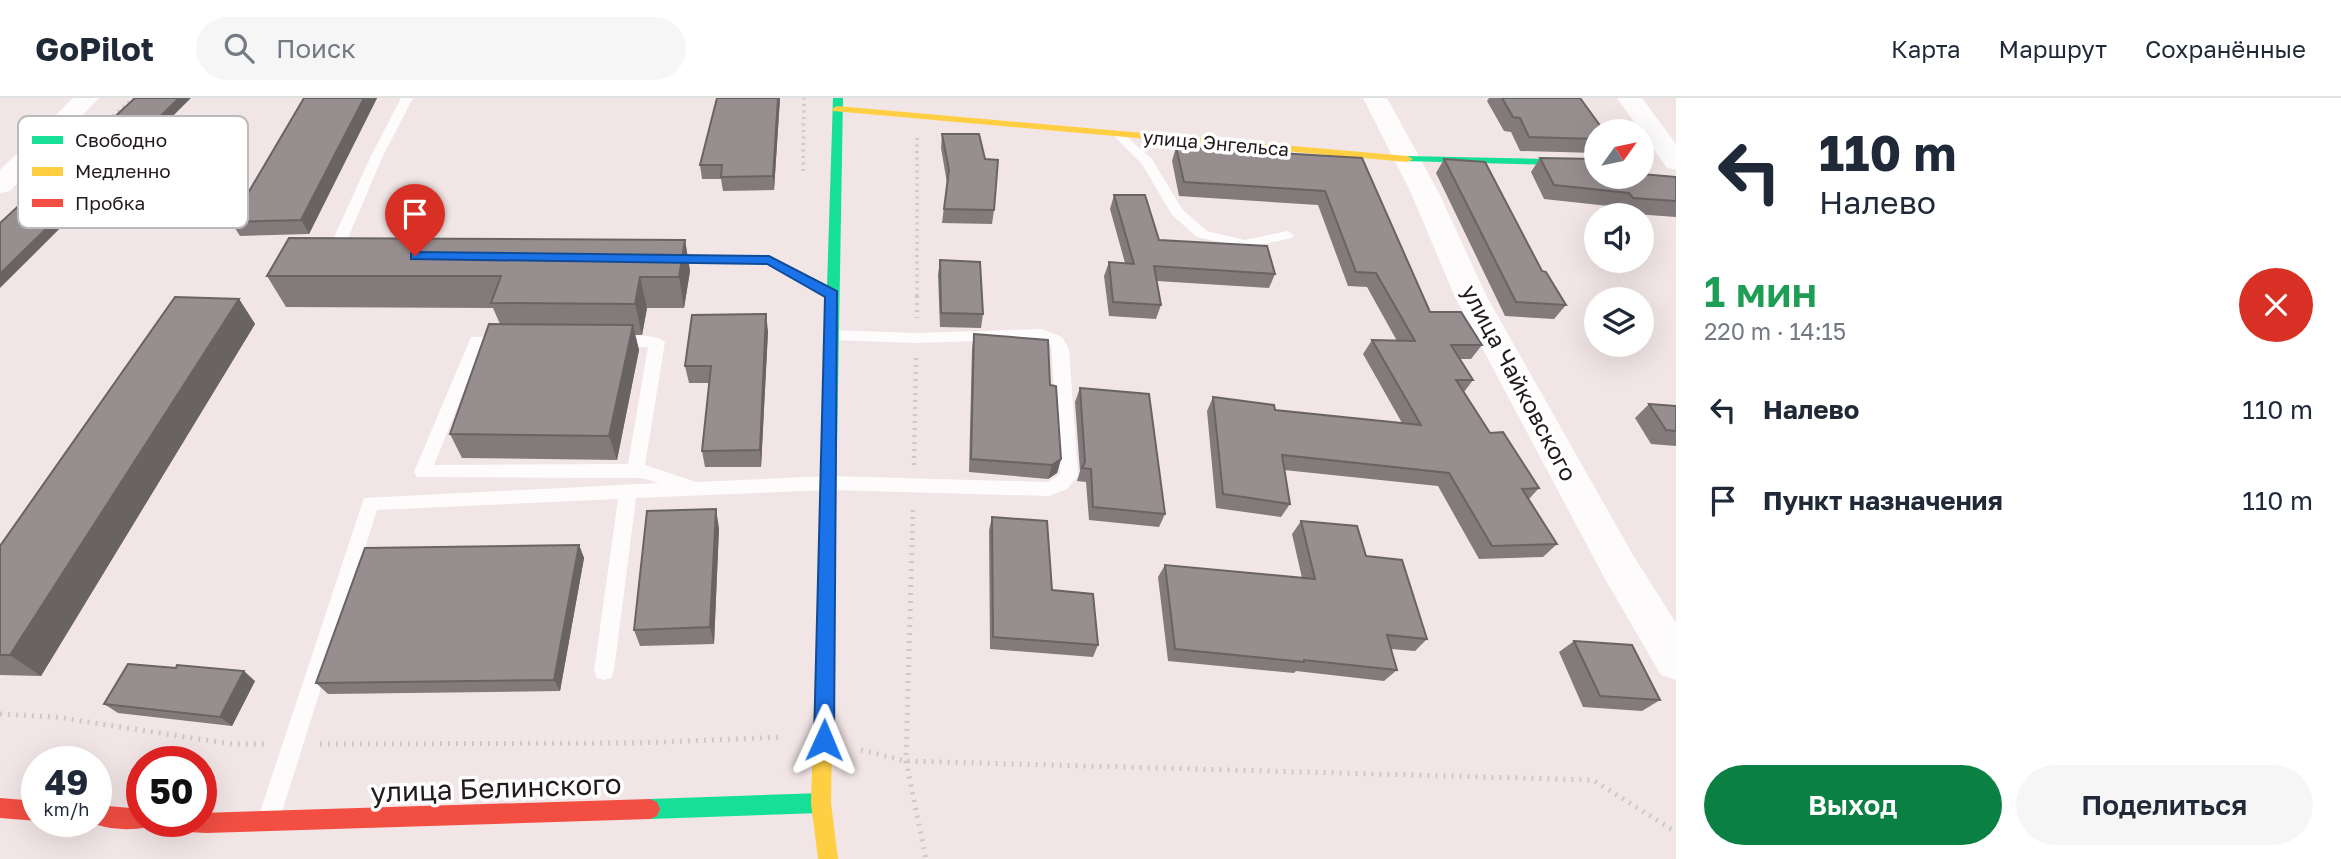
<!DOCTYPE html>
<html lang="ru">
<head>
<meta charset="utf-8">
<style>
	:root { --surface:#fff; --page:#f6f6f7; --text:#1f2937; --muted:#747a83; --line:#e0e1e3; --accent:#0b8043 }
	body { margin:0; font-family:"Golos Text",sans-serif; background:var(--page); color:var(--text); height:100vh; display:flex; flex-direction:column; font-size:26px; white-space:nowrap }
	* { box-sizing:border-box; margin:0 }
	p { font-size:23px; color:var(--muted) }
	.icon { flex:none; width:38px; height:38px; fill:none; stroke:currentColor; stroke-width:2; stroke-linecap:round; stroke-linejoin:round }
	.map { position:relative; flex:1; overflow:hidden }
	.sheet { display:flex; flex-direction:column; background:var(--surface); width:665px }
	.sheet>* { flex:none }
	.top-card { background:#fff; color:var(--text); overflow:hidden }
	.needle { width:46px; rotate:57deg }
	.fabs { position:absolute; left:1584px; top:21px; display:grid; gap:14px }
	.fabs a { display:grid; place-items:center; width:70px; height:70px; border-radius:50%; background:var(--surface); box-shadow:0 7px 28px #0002; font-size:35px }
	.speed { position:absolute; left:21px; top:648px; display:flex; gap:14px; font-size:35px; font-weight:700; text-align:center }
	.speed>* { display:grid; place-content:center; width:91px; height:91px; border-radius:50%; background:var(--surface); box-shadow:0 7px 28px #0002; line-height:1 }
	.speed small { font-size:18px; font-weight:400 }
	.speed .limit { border:10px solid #d22; background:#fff; color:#111 }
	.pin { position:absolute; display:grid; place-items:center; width:60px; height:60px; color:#fff; margin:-72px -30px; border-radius:50% 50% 50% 0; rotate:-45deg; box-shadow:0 0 7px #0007 }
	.pin .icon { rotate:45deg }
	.me { position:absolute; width:77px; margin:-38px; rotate:1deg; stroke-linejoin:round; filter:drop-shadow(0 0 5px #0008) }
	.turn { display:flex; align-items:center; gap:24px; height:147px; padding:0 28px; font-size:32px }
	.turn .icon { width:91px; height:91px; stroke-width:2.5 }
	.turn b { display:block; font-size:49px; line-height:60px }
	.round { display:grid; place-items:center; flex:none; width:74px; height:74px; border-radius:37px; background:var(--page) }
	.overview { display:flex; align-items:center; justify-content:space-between; height:119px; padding:0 28px }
	h1 { font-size:42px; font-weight:600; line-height:52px; color:#1e9e55 }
	.cta { display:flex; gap:14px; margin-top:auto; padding:14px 28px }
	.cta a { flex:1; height:80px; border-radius:42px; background:var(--accent); color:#fff; font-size:28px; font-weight:600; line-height:80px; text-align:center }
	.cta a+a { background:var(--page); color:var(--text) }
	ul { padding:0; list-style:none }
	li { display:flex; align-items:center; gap:21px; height:91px; padding:0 28px }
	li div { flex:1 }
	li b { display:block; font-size:26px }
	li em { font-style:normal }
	header { display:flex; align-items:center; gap:42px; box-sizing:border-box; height:98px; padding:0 35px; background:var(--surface); border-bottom:2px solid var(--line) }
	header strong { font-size:33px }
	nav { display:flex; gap:38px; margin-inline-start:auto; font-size:24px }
	.search { width:490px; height:63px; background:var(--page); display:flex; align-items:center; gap:18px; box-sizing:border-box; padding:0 24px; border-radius:38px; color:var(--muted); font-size:26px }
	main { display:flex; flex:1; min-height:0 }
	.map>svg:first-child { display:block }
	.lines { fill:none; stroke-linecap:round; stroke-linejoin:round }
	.path-far2 { stroke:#cdc8c9; stroke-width:3.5; stroke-dasharray:2 4.5; stroke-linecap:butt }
	.path-far1 { stroke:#cdc8c9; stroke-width:4.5; stroke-dasharray:2 5; stroke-linecap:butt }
	.path { stroke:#cdc8c9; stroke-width:5; stroke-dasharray:2 6; stroke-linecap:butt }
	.lane { fill:#fdfbfb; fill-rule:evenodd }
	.street { fill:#fdfbfb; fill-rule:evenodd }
	.fast { fill:#16e098; fill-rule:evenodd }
	.slow { fill:#ffcf43; fill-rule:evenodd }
	.jam { fill:#f24e42; fill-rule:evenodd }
	.wall { fill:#827a7b }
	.shaded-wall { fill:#6a6364 }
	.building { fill:#978e8f; stroke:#6a6364; stroke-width:2 }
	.route { fill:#1a73e8; stroke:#114b97; stroke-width:2 }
	.labels { text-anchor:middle; stroke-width:7; stroke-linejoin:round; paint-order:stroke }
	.far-street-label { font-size:19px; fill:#221a1b; stroke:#fff }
	.street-label { font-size:23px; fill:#221a1b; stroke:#fff }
	.near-street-label { font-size:28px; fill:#221a1b; stroke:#fff }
	.key { fill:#fff; stroke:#bdbabb; stroke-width:2 }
	.key-label { font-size:19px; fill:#221a1b }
</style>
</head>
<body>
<header>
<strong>GoPilot</strong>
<div class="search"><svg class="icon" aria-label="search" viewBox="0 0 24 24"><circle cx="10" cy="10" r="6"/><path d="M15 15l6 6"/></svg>Поиск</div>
<nav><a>Карта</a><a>Маршрут</a><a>Сохранённые</a></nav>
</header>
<main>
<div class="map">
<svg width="1676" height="761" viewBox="0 0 1676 761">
	<rect width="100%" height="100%" fill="#f2e5e6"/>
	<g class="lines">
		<g class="path-far2">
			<path d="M 917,40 L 917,200"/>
			<path d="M 79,48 L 133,0"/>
			<path d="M 803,73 L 804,0"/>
		</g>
		<g class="path-far1">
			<path d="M 917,198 L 917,220"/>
			<path d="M 914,367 L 916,260"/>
			<path d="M 912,449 L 913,411"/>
		</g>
		<g class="path">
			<path d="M 912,447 L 906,663 L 926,761"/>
			<path d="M 0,616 L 55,619 L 232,646 L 265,646"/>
			<path d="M 320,646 L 639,645 L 783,639"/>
			<path d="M 861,652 L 906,663 L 1593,682 L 1676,734"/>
		</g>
		<g class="lane">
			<path d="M 401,0 L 413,0 L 382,60 L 342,154 L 344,157 L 337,162 L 328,160 L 326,157 L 370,60 Z"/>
			<path d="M 1119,32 L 1152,61 L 1182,111 L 1207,133 L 1245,142 L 1287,133 L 1294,137 L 1292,140 L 1245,150 L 1197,139 L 1172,117 L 1142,66 L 1115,39 L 1115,33 Z"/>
			<path d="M 666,156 L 769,157 L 839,197 L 837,200 L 827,200 L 766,167 L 661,164 L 661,158 Z"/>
			<path d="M 1042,231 L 1062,239 L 1069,251 L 1078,378 L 1067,391 L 1049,398 L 829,392 L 636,400 L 614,573 L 611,580 L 604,582 L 597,580 L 594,573 L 618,401 L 377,412 L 280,720 L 277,728 L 269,731 L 261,728 L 258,720 L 364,400 L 659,385 L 642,380 L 417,379 L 414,374 L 471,239 L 507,238 L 515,243 L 507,248 L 482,248 L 434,367 L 628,366 L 648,249 L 616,249 L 608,244 C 617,235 656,235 665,244 L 645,367 L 696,384 L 829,378 L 1048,384 L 1060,376 L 1051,247 L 1040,241 L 916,245 L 831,242 L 823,237 L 831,232 L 916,235 Z"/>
		</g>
		<g class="street">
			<path d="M 73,0 L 99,0 L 10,93 L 0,95 L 0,72 Z"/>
			<path d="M 1363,0 L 1387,0 L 1439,95 L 1487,199 L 1633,457 L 1676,525 L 1676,582 L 1661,577 L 1605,481 L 1455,199 L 1411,95 Z"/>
			<path d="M 1617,0 L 1642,0 L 1676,46 L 1676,72 L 1667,70 Z"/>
		</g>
		<g class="fast">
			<path d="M 833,0 L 843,0 L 836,408 L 834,413 L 822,413 L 820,408 Z"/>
			<path d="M 1407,58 L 1596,62 L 1596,68 L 1403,63 L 1403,59 Z"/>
			<path d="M 821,695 L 828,698 L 831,705 L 828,712 L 821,715 L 650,721 L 643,718 L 640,711 L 643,704 L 650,701 Z"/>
		</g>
		<g class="slow">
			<path d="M 837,8 L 1407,58 L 1413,61 L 1407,64 L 833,13 L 832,11 Z"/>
			<path d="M 828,401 L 834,403 L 836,408 L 831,705 L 838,761 L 818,761 L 811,705 L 820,408 L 822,403 Z"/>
		</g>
		<g class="jam">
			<path d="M 0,700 L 37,703 L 38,723 L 0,720 Z"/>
			<path d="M 650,701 L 657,704 L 660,711 L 657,718 L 650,721 L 206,735 L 171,733 L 164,730 L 161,723 L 201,723 L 201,715 Z"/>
			<path d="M 96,707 L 142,711 L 142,723 L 151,723 L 149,728 C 135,734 101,731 88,723 L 96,723 Z"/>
		</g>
	</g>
	<g class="wall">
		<path d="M 304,0 L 377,0 L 309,136 L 240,138 L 231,124 Z"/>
		<path d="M 717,0 L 780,0 L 774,92 L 723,93 L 721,81 L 702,81 L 700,67 Z"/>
		<path d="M 1489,0 L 1580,0 L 1596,33 L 1596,55 L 1520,53 L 1511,34 L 1504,33 L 1487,3 Z"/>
		<path d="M 942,36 L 985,61 L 994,112 L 992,126 L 942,125 L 947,85 L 941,50 Z"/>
		<path d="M 1176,49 L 1362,60 L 1430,214 L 1482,247 L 1471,261 L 1460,261 L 1473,282 L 1464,294 L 1490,335 L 1539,390 L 1529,401 L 1557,446 L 1543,459 L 1479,461 L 1438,388 L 1284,372 L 1290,406 L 1281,419 L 1216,410 L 1207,313 L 1213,299 L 1275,312 L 1402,325 L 1363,256 L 1372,242 L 1397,243 L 1367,189 L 1348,188 L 1318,107 L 1179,98 L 1172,63 Z"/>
		<path d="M 1540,60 L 1596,79 L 1676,79 L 1676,119 L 1621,115 L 1618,109 L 1544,101 L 1531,74 Z"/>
		<path d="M 1444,61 L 1542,173 L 1566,207 L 1554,221 L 1505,218 L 1436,75 Z"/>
		<path d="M 1114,97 L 1159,142 L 1275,176 L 1269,190 L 1157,183 L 1161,207 L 1156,221 L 1109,218 L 1104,178 L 1109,164 L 1125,165 L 1110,111 Z"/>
		<path d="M 685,142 L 690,173 L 684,210 L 647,210 L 642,237 L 635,237 L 639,252 L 617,362 L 462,360 L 450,336 L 500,226 L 493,210 L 286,209 L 267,178 Z"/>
		<path d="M 940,162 L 983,216 L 981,230 L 940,229 L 938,177 Z"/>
		<path d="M 239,201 L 255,226 L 41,578 L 0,577 L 0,448 Z"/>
		<path d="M 768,233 L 761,369 L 705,369 L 702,353 L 709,285 L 689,285 L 685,268 Z"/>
		<path d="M 974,236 L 1050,287 L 1061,361 L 1057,375 L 1048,381 L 969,374 L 972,251 Z"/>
		<path d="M 1080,290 L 1165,416 L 1159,429 L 1089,422 L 1086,384 L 1077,383 L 1080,373 L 1075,304 Z"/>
		<path d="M 1649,306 L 1676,308 L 1676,348 L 1651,346 L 1635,320 Z"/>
		<path d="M 992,419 L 1052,492 L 1098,547 L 1093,559 L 990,551 L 989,432 Z"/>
		<path d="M 1301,423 L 1366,458 L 1427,541 L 1415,553 L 1391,551 L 1397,572 L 1384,583 L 1296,573 L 1294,575 L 1168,563 L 1158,479 L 1165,467 L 1302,480 L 1292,436 Z"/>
		<path d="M 719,430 L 714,546 L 640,548 L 634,532 Z"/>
		<path d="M 579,447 L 584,460 L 560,593 L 328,596 L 316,585 Z"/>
		<path d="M 1574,543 L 1660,602 L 1642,613 L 1583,609 L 1559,554 Z"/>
		<path d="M 176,570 L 255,583 L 232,628 L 118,615 L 104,606 Z"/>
	</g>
	<g class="shaded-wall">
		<path d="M 179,0 L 191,0 L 0,190 L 0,176 Z"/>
		<path d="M 364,0 L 377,0 L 309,136 L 301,122 Z"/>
		<path d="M 778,0 L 780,0 L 774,92 L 773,78 Z"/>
		<path d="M 685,142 L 690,173 L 684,210 L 679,179 Z"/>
		<path d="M 640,179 L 647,210 L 642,237 L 635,206 Z"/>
		<path d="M 239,201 L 255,226 L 41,578 L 10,557 Z"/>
		<path d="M 766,216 L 768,233 L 761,369 L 760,352 Z"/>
		<path d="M 633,227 L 639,252 L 617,362 L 609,338 Z"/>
		<path d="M 1061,361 L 1057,375 L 1048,381 L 1052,367 Z"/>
		<path d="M 716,411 L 719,430 L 714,546 L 710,529 Z"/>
		<path d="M 579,447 L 584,460 L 560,593 L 554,582 Z"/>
		<path d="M 244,573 L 255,583 L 232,628 L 220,619 Z"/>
	</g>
	<g class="building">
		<path d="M 135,0 L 179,0 L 0,176 L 0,125 Z"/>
		<path d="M 304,0 L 364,0 L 301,122 L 231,124 Z"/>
		<path d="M 717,0 L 778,0 L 773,78 L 721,79 L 722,67 L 700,67 Z"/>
		<path d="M 1502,0 L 1580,0 L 1604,33 L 1596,33 L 1596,41 L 1529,39 L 1520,20 L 1513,19 Z"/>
		<path d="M 942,36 L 979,36 L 985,61 L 998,62 L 994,112 L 944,111 L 949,72 Z"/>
		<path d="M 1176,49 L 1362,60 L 1430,214 L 1461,214 L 1482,247 L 1451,247 L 1473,282 L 1456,282 L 1490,335 L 1503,334 L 1539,390 L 1522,391 L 1557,446 L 1492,448 L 1449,375 L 1282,357 L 1290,406 L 1223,396 L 1213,299 L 1274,307 L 1275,312 L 1421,327 L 1372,242 L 1415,243 L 1376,175 L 1356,174 L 1325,93 L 1184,84 Z"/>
		<path d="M 1540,60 L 1596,61 L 1596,79 L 1642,79 L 1642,76 L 1676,79 L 1676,103 L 1633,100 L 1629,95 L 1554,87 Z"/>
		<path d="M 1444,61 L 1485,64 L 1542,173 L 1546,174 L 1566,207 L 1516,204 Z"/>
		<path d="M 1114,97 L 1145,97 L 1159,142 L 1267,148 L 1275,176 L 1154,168 L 1161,207 L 1113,204 L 1109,164 L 1134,166 Z"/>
		<path d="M 289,140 L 685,142 L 679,179 L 640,179 L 635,206 L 491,205 L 501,178 L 267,178 Z"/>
		<path d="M 940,162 L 980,164 L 983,216 L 941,215 Z"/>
		<path d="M 175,199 L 239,201 L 10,557 L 0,557 L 0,448 Z"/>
		<path d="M 766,216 L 760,352 L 702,353 L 711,268 L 685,268 L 692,217 Z"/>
		<path d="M 489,226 L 633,227 L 609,338 L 450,336 Z"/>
		<path d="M 974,236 L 1048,242 L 1050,287 L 1056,288 L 1061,361 L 1052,367 L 971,361 Z"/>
		<path d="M 1080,290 L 1149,296 L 1165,416 L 1093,409 L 1091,371 L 1082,370 L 1085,364 Z"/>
		<path d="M 1649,306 L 1676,308 L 1676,333 L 1666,332 Z"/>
		<path d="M 716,411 L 710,529 L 634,532 L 647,413 Z"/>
		<path d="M 992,419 L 1047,423 L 1052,492 L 1093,496 L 1098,547 L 993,539 Z"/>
		<path d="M 1301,423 L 1357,428 L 1366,458 L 1402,462 L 1427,541 L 1387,537 L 1397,572 L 1304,562 L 1304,564 L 1175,551 L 1165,467 L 1315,481 Z"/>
		<path d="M 579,447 L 554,582 L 316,585 L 365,450 Z"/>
		<path d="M 1574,543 L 1632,547 L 1660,602 L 1600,598 Z"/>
		<path d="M 128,566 L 176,570 L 177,567 L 244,573 L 220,619 L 104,606 Z"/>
	</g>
	<path class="route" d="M 415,154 L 769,158 L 837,193 L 834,642 L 831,649 L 824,652 L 817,649 L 814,642 L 825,199 L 767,166 L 411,161 L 411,155 Z"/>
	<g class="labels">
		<g class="far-street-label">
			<text transform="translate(1216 45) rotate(5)" y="7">улица Энгельса</text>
		</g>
		<g class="street-label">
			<text transform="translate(1519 285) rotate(62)" y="8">улица Чайковского</text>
		</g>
		<g class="near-street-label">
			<text transform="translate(496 690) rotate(-2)" y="10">улица Белинского</text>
		</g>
	</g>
	<rect x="18" y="18" width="230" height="112" rx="10" class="key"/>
	<rect x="32" y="38" width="31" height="8" fill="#16e098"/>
	<rect x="32" y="69" width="31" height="9" fill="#ffcf43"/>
	<rect x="32" y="101" width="31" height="8" fill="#f24e42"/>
	<g class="key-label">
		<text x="75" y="49">Свободно</text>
		<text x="75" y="80">Медленно</text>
		<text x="75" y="112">Пробка</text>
	</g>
</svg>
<div class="fabs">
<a><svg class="needle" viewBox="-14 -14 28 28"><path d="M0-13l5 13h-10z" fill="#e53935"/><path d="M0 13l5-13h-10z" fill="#747a83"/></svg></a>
<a><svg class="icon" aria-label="sound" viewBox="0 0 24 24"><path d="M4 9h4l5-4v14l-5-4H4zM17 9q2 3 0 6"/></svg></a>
<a><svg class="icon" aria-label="layers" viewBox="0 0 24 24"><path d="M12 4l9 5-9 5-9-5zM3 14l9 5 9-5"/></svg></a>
</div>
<div class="speed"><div>49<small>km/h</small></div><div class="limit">50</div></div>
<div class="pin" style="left:415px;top:158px;background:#d93025"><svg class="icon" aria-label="arrive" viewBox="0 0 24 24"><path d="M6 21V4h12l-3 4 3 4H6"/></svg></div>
<svg class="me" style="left:824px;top:642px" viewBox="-20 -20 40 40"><path d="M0-17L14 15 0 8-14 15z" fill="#1a73e8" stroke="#fff" stroke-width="4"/></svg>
</div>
<section class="sheet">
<div class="top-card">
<div class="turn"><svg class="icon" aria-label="left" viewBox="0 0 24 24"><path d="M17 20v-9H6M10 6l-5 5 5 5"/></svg><div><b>110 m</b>Налево</div></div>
</div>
<div class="overview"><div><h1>1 мин</h1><p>220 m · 14:15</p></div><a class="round" style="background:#d93025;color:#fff"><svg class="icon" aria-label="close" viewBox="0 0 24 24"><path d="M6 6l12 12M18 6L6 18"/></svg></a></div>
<ul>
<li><svg class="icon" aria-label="left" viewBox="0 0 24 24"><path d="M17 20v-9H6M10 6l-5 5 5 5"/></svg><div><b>Налево</b></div><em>110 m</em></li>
<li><svg class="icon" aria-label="arrive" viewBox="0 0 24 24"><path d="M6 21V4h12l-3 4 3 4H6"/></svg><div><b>Пункт назначения</b></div><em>110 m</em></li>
</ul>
<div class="cta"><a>Выход</a><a>Поделиться</a></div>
</section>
</main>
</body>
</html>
